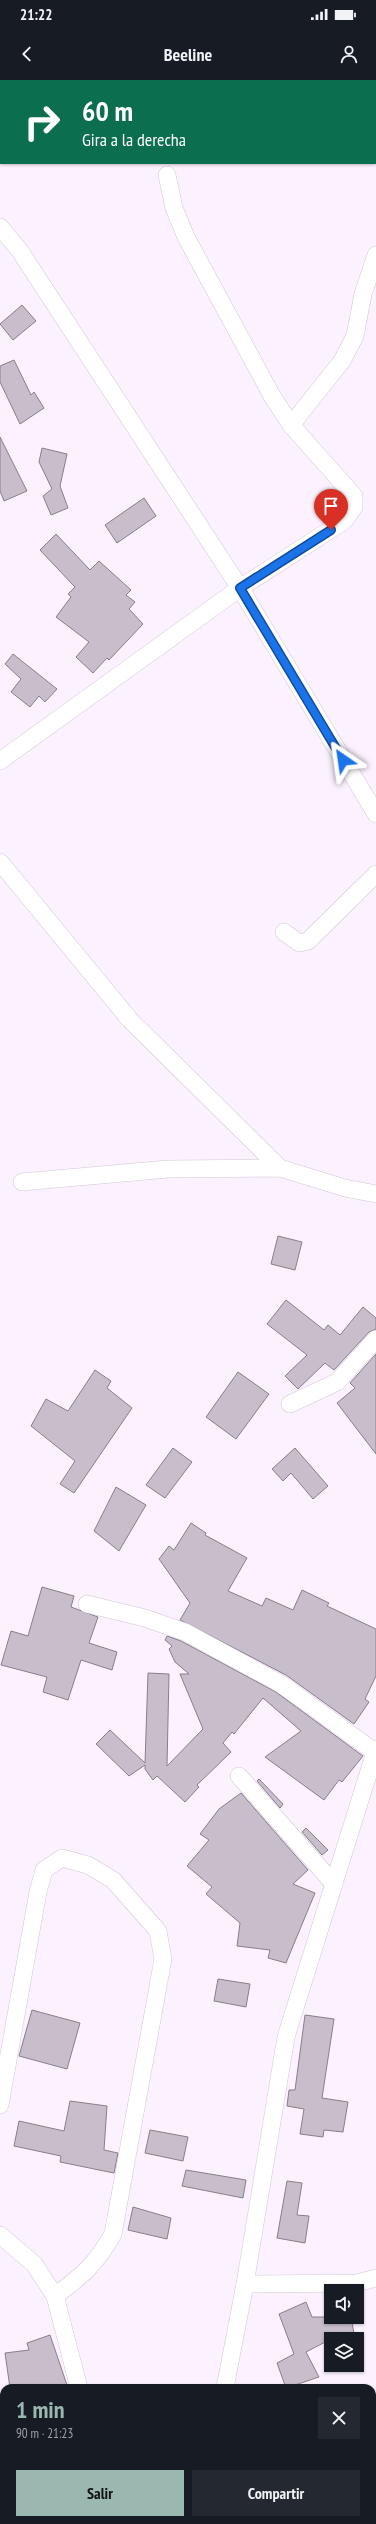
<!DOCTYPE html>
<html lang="es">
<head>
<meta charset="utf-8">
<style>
	:root { --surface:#171b24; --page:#242831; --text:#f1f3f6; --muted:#9ea1a6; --accent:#9ab7b0 }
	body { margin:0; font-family:"PT Sans Narrow",sans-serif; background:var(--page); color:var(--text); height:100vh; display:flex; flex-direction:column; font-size:15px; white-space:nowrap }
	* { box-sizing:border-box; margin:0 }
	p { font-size:13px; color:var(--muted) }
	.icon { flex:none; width:22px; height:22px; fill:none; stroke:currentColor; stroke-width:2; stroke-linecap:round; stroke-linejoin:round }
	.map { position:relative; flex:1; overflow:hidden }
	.side { position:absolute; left:0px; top:2304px; width:376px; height:140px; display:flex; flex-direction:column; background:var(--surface); border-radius:12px 12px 0 0; box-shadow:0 1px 3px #0004 }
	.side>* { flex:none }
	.guide { position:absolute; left:0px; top:0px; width:376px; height:84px; box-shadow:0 1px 3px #0004; background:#0b6e4f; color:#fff; overflow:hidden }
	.buttons { position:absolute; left:324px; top:2204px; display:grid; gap:8px }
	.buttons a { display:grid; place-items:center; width:40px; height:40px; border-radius:0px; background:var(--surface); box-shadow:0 1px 3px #0004; font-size:20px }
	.pin { position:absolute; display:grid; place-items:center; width:34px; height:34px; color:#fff; margin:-41px -17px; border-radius:50% 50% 50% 0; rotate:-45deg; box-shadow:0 0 4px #0007 }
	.pin .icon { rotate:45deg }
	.me { position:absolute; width:44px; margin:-22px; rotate:328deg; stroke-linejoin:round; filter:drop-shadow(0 0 3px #0008) }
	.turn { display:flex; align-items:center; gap:14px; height:84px; padding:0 16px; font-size:18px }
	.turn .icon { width:52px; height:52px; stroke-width:2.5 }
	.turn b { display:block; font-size:28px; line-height:34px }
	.round { display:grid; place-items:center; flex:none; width:42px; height:42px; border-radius:0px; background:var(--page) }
	.overview { display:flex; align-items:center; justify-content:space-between; height:68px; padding:0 16px }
	h1 { font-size:24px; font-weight:700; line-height:30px; color:var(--accent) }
	.action { display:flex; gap:8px; margin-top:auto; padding:8px 16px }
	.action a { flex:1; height:46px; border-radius:0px; background:var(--accent); color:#111; font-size:16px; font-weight:700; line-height:46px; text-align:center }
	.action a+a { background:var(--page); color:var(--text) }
	.status { display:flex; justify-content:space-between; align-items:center; height:28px; padding:0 20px; background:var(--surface); direction:ltr }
	.status svg { height:11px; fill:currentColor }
	header { display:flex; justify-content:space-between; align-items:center; height:52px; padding:0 16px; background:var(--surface); font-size:18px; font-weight:700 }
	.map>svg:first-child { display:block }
	.building { fill:#c8bdca; stroke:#897e8b }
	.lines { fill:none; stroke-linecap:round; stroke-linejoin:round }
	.street-casing { stroke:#d2c7d4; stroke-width:18 }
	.street { stroke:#fff; stroke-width:17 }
	.route-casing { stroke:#114b97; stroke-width:10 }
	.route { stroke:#1a73e8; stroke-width:7 }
</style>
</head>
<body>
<div class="status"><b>21:22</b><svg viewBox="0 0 49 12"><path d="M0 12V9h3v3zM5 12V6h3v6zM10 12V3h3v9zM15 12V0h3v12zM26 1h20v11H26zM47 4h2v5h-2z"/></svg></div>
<header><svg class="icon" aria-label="back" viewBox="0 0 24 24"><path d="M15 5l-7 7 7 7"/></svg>Beeline<svg class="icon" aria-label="person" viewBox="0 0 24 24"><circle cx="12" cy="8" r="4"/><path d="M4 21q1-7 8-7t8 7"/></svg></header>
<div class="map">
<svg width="376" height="2444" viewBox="0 0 376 2444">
	<rect width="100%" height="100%" fill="#fcf1fe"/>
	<g class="building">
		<path d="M 22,225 L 36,241 L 13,260 L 0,244 Z"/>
		<path d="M 14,280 L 31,315 L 34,312 L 44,328 L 20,344 L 0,302 L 0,286 Z"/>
		<path d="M 0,357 L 27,411 L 4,421 L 0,411 Z"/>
		<path d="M 42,368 L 67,374 L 60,406 L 68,428 L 51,435 L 43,416 L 52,409 L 39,382 Z"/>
		<path d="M 144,418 L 156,436 L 117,463 L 105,445 Z"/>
		<path d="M 56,454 L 90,490 L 99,481 L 131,510 L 126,515 L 135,522 L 129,529 L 143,544 L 109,580 L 107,578 L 93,593 L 76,577 L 89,562 L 56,537 L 71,517 L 68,514 L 75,507 L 40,470 Z"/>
		<path d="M 13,574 L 57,609 L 45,622 L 39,616 L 30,627 L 11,612 L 21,599 L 5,584 Z"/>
		<path d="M 278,1156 L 302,1162 L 295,1190 L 271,1184 Z"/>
		<path d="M 286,1220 L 324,1250 L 328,1245 L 340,1255 L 363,1227 L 376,1238 L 376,1249 L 369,1252 L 334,1290 L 325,1283 L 298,1309 L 285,1296 L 307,1275 L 267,1244 Z"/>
		<path d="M 376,1274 L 376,1374 L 337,1323 L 355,1308 L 350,1303 Z"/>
		<path d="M 95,1290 L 111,1301 L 107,1308 L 132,1328 L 74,1413 L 60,1404 L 75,1381 L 31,1346 L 46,1319 L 68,1331 Z"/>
		<path d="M 238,1292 L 269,1314 L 236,1359 L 206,1337 Z"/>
		<path d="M 173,1368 L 192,1382 L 165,1418 L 146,1405 Z"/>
		<path d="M 295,1368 L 328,1406 L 313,1419 L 291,1393 L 283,1401 L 272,1389 Z"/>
		<path d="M 116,1407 L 146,1425 L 119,1471 L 94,1451 Z"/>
		<path d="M 191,1443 L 206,1453 L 205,1455 L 247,1478 L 228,1511 L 262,1526 L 266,1518 L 293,1530 L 302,1510 L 329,1523 L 327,1526 L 376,1549 L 376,1596 L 365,1619 L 369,1622 L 354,1644 L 286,1595 L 180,1540 L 190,1523 L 159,1479 L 169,1466 L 174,1470 Z"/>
		<path d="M 42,1507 L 74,1516 L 71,1527 L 98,1537 L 89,1563 L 117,1572 L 112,1590 L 81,1580 L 68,1620 L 43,1612 L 47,1597 L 1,1585 L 11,1551 L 28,1556 Z"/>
		<path d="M 167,1556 L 181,1561 L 276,1612 L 363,1676 L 342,1702 L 339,1700 L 324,1720 L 265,1677 L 301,1651 L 263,1618 L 234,1654 L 232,1652 L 223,1663 L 231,1672 L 197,1705 L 199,1707 L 185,1722 L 157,1696 L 153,1700 L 145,1689 L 145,1685 L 129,1696 L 96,1664 L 110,1650 L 145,1683 L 148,1593 L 169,1594 L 167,1686 L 203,1649 L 180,1594 L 189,1594 L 175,1582 L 169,1569 L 172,1566 L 165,1560 Z"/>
		<path d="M 259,1699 L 283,1724 L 280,1728 L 257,1701 Z"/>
		<path d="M 241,1713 L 308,1790 L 293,1804 L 315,1813 L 286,1883 L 268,1878 L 270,1870 L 237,1866 L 240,1843 L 206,1814 L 212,1807 L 187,1786 L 209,1760 L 200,1754 L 219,1729 Z"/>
		<path d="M 306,1748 L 328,1770 L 322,1775 L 302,1752 Z"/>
		<path d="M 218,1899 L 250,1904 L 246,1927 L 214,1921 Z"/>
		<path d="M 32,1930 L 80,1943 L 67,1989 L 19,1976 Z"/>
		<path d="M 305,1935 L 334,1939 L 322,2018 L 348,2022 L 343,2052 L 324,2050 L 323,2057 L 300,2054 L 304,2029 L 287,2026 L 289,2010 L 295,2010 Z"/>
		<path d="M 70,2021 L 107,2026 L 104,2070 L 118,2073 L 114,2093 L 60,2082 L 61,2076 L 14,2066 L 19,2041 L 64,2051 Z"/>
		<path d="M 150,2050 L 188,2057 L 183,2081 L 145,2073 Z"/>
		<path d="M 186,2090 L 246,2100 L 243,2118 L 182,2106 Z"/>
		<path d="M 287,2101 L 302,2103 L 297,2135 L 309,2136 L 305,2163 L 277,2158 Z"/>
		<path d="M 133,2127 L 171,2138 L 167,2159 L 128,2150 Z"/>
		<path d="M 306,2222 L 312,2237 L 351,2237 L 355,2259 L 331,2259 L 306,2272 L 319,2297 L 286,2308 L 277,2283 L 294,2274 L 279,2234 Z"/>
		<path d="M 50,2255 L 68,2308 L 10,2308 L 5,2273 L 29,2270 L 27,2263 Z"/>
	</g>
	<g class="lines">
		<defs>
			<g id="street">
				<path d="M 0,147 L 20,171 L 240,508 L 376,734"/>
				<path d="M 291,345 L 342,281 L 355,256 L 363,214 L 376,175"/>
				<path d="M 0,681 L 240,508 L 344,441 L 354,427 L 354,416 L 291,345 L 272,316 L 186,157 L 174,128 L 167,95"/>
				<path d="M 0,782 L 130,940 L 280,1088"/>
				<path d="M 284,852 L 299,863 L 308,861 L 376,794"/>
				<path d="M 22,1102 L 168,1089 L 280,1088 L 345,1108 L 376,1114"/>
				<path d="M 290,1324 L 337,1302 L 376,1259"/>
				<path d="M 87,1524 L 145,1538 L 185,1552 L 281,1604 L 375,1672"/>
				<path d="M 239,1696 L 334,1804"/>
				<path d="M 0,2025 L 38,1812 L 44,1790 L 62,1778 L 88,1785 L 113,1800 L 158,1851 L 163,1879 L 113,2154 C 96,2184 83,2195 55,2216 L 34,2184 L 0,2155"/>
				<path d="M 245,2204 L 357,2203 L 376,2198"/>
				<path d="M 55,2216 L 79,2308"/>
				<path d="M 225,2308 L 245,2204 L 286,1957 L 376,1669"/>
				<path d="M 78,2444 L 78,2440"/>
				<path d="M 202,2444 L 203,2440"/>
			</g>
		</defs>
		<use href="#street" class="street-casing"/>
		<use href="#street" class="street"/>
	</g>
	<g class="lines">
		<defs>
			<path id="route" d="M 331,450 L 240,508 L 343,680"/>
		</defs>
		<use href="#route" class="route-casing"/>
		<use href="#route" class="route"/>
	</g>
</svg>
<div class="buttons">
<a><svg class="icon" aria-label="sound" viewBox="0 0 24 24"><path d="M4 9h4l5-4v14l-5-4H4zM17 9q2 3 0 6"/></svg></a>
<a><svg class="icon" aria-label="layers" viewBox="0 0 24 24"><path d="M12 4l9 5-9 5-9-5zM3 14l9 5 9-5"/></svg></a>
</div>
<div class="pin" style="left:331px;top:450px;background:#d93025"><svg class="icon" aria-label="arrive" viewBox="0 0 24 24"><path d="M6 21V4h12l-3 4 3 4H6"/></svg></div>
<svg class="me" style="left:343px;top:680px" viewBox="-20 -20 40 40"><path d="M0-17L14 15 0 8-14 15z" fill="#1a73e8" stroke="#fff" stroke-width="4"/></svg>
<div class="guide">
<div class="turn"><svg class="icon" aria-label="right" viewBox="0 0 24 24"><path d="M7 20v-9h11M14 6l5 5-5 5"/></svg><div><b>60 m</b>Gira a la derecha</div></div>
</div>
<section class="side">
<div class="overview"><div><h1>1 min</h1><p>90 m · 21:23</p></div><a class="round"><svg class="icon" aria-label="close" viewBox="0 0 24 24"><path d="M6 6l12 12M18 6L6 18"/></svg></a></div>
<div class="action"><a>Salir</a><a>Compartir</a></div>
</section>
</div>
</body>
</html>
